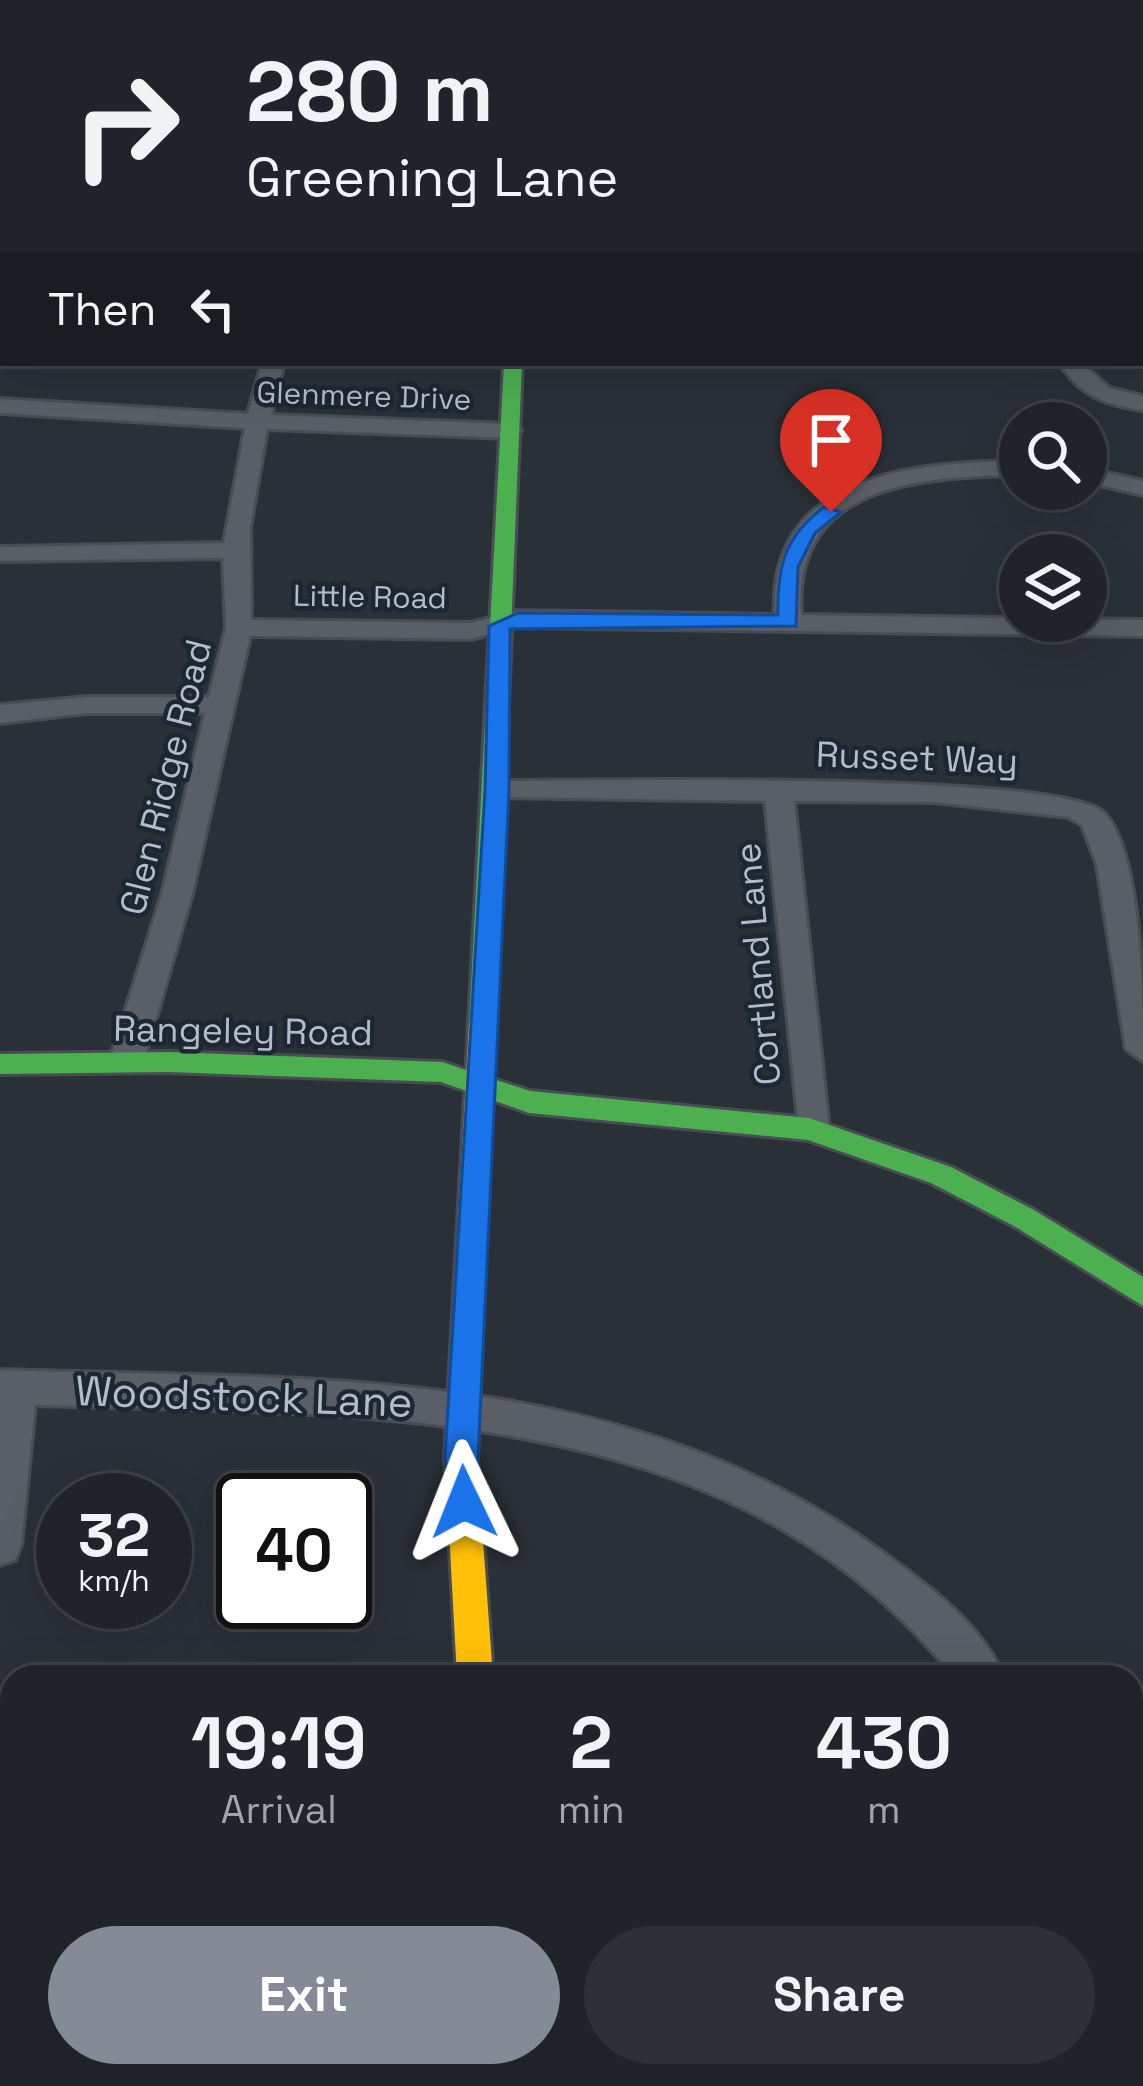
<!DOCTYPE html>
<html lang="en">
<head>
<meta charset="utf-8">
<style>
	:root { --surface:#20242a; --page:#2d3036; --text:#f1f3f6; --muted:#a2a4a8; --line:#3d4147; --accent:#848b96 }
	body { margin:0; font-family:"Space Grotesk",sans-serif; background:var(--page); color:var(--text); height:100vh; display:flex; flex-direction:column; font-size:45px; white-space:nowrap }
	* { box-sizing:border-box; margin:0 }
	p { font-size:39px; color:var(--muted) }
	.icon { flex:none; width:66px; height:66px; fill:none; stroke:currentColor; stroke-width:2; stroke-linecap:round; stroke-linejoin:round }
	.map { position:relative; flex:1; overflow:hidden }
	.sheet { position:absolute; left:0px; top:1665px; width:1143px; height:423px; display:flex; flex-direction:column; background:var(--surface); border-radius:36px 36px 0 0; box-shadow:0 12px 48px #0002,0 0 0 3px var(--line) }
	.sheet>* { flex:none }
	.hud { position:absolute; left:0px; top:0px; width:1143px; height:366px; box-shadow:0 12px 48px #0002,0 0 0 3px var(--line); background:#20242a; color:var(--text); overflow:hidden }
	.tools { position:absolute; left:999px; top:402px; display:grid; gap:24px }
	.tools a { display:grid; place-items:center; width:108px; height:108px; border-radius:50%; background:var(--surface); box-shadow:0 12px 48px #0002,0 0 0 3px var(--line); font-size:60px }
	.speed { position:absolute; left:36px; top:1473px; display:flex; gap:24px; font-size:60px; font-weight:700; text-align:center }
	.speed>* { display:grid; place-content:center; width:156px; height:156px; border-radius:50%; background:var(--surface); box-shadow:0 12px 48px #0002,0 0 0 3px var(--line); line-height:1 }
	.speed small { font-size:30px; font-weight:400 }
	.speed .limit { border:6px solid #111; border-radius:18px; background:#fff; color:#111 }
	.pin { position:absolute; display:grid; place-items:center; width:102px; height:102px; color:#fff; margin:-123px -51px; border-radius:50% 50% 50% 0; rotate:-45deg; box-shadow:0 0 12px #0007 }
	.pin .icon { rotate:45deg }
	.me { position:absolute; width:132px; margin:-66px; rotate:358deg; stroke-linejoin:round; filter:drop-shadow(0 0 9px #0008) }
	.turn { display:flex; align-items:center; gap:42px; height:252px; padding:0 48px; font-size:54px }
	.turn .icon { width:156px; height:156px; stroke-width:2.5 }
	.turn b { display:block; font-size:84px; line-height:102px }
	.then { display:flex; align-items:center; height:114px; padding:0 48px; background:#0003; gap:24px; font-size:45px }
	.eta { display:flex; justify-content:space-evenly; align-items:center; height:204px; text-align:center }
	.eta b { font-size:72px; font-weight:700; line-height:84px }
	.cta { display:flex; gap:24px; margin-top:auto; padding:24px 48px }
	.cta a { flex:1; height:138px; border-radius:72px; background:var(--accent); color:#fff; font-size:48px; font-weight:700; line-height:138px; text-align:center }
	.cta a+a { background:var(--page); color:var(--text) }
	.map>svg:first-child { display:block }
	.green { fill:#273a3e }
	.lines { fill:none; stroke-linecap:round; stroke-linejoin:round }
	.lane-casing { stroke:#484c53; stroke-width:6 }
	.street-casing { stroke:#484c53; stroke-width:6 }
	.fast-casing { stroke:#484c53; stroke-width:6 }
	.slow-casing { stroke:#484c53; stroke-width:6 }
	.lane { fill:#5a5e66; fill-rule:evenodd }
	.street { fill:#5a5e66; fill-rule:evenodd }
	.fast { fill:#4caf50; fill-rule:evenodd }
	.slow { fill:#ffc107; fill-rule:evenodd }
	.wall { fill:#3a3f45 }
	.route { fill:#1a73e8; stroke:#114b97; stroke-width:3 }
	.labels { text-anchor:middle; stroke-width:9; stroke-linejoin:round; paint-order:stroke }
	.far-street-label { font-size:30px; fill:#b4bcc9; stroke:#1d2633 }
	.street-label { font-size:36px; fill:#b4bcc9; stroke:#1d2633 }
	.near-street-label { font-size:42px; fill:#b4bcc9; stroke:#1d2633 }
</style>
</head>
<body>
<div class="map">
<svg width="1143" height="2086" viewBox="0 0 1143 2086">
	<rect width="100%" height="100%" fill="#2a3038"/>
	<path class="green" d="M 458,0 L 931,0 L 946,3 L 462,3 Z"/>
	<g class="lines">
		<defs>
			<path id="lane" d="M 76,0 L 86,0 L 83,3 L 73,3 Z"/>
			<g id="street">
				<path d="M 406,0 L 440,0 L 404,3 Z"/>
				<path d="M 450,0 L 468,0 L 470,3 L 452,3 Z"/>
				<rect x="1140" y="87" width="3" height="10"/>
				<rect x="1140" y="208" width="3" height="12"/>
				<path d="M 1140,233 L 1143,234 L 1143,246 L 1140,245 Z"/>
				<path d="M 3,271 L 3,285 L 0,286 L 0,272 Z"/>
				<path d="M 262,363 L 284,363 L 271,415 L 510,424 L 521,431 L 510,438 L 267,429 L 250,527 L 251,620 L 471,623 L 517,611 L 775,615 C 767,474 912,463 1020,461 L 1020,475 C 919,477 792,483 801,615 L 1143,620 L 1143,636 L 517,627 L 471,639 L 250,636 L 192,894 L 143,1063 L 138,1072 L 114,1072 L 109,1063 L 162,894 L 205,713 L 87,713 L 0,723 L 0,705 L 87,697 L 209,697 L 226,628 L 223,558 L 0,561 L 0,547 L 224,543 L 245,428 L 0,413 L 0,399 L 248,414 Z"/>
				<path d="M 1060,363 L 1082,363 L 1109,388 L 1143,396 L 1143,410 C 1107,405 1079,396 1060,363 Z"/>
				<path d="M 1086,468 L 1143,481 L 1143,495 L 1086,482 Z"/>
				<path d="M 497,781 C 585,781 1061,771 1104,813 C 1143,853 1143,1005 1143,1061 L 1126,1049 L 1097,865 L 1082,825 L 1068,817 L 934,802 L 794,801 L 829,1129 L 824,1138 L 800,1138 L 765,801 L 487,797 L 483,790 Z"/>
				<path d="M 0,1370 C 308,1380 623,1361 885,1554 C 929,1586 982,1625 1004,1677 L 954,1677 C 728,1396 361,1416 35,1405 L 21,1546 L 15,1560 L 0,1565 Z"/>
				<path d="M 1131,1848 L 1143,1853 L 1143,1911 L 1131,1906 Z"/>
				<path d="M 528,2076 L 578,2076 L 581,2086 L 531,2086 Z"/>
			</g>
			<g id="fast">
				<path d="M 766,0 L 786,0 L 789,3 L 768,3 Z"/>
				<rect x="1140" y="11" width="3" height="8"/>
				<path d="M 3,41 L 3,49 L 0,50 L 0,42 Z"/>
				<path d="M 504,363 L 522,363 L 495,1024 L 482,1034 L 469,1024 Z"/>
				<path d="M 169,1052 L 442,1062 L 530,1091 L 809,1118 L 951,1167 L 1034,1210 L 1143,1277 L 1143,1306 L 1014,1226 L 931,1183 L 808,1140 L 529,1113 L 441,1082 L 169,1072 L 0,1074 L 0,1054 Z"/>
			</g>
			<path id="slow" d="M 482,1014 L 495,1024 L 477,1458 L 493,1677 L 457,1677 L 445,1458 L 469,1024 Z"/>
		</defs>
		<use href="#lane" class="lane-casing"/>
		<use href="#street" class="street-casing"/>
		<use href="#fast" class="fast-casing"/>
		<use href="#slow" class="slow-casing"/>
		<use href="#lane" class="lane"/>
		<use href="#street" class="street"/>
		<use href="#fast" class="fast"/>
		<use href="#slow" class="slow"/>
	</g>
	<path class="wall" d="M 13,0 L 73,0 L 70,3 L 14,3 Z"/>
	<path class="route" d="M 824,507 L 841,512 L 815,533 L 798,567 L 796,626 L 510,629 L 509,790 L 478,1458 L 481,1502 L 476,1512 L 464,1517 L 452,1512 L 445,1458 L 485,790 L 489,626 L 518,613 L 778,615 C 777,567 784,537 824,507 Z"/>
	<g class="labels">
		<g class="far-street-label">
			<text transform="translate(364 396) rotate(2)" y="10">Glenmere Drive</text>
			<text transform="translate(370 597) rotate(1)" y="10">Little Road</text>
		</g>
		<g class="street-label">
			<text transform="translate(917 757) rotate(2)" y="13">Russet Way</text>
			<text transform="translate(165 777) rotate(-76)" y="13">Glen Ridge Road</text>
			<text transform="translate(757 964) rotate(-95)" y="13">Cortland Lane</text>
			<text transform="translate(243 1030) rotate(1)" y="13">Rangeley Road</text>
		</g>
		<g class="near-street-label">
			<text transform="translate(244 1396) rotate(2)" y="15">Woodstock Lane</text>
		</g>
	</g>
</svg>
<div class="tools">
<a><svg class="icon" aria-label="search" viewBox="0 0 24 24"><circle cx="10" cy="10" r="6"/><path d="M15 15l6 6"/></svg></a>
<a><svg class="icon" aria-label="layers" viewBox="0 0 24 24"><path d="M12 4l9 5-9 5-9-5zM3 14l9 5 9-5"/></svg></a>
</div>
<div class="speed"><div>32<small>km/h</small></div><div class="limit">40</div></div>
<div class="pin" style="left:831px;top:512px;background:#d93025"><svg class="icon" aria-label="arrive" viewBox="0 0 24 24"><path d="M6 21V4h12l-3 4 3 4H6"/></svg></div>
<svg class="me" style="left:464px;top:1502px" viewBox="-20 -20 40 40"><path d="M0-17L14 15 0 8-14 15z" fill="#1a73e8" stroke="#fff" stroke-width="4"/></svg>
<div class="hud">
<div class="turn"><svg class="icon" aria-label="right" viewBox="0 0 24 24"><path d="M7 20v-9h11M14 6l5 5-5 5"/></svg><div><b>280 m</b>Greening Lane</div></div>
<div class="then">Then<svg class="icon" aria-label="left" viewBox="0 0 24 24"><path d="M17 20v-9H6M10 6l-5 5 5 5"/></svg></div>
</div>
<section class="sheet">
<div class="eta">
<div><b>19:19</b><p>Arrival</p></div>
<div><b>2</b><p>min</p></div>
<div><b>430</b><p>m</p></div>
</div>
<div class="cta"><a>Exit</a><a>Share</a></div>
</section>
</div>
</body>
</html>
